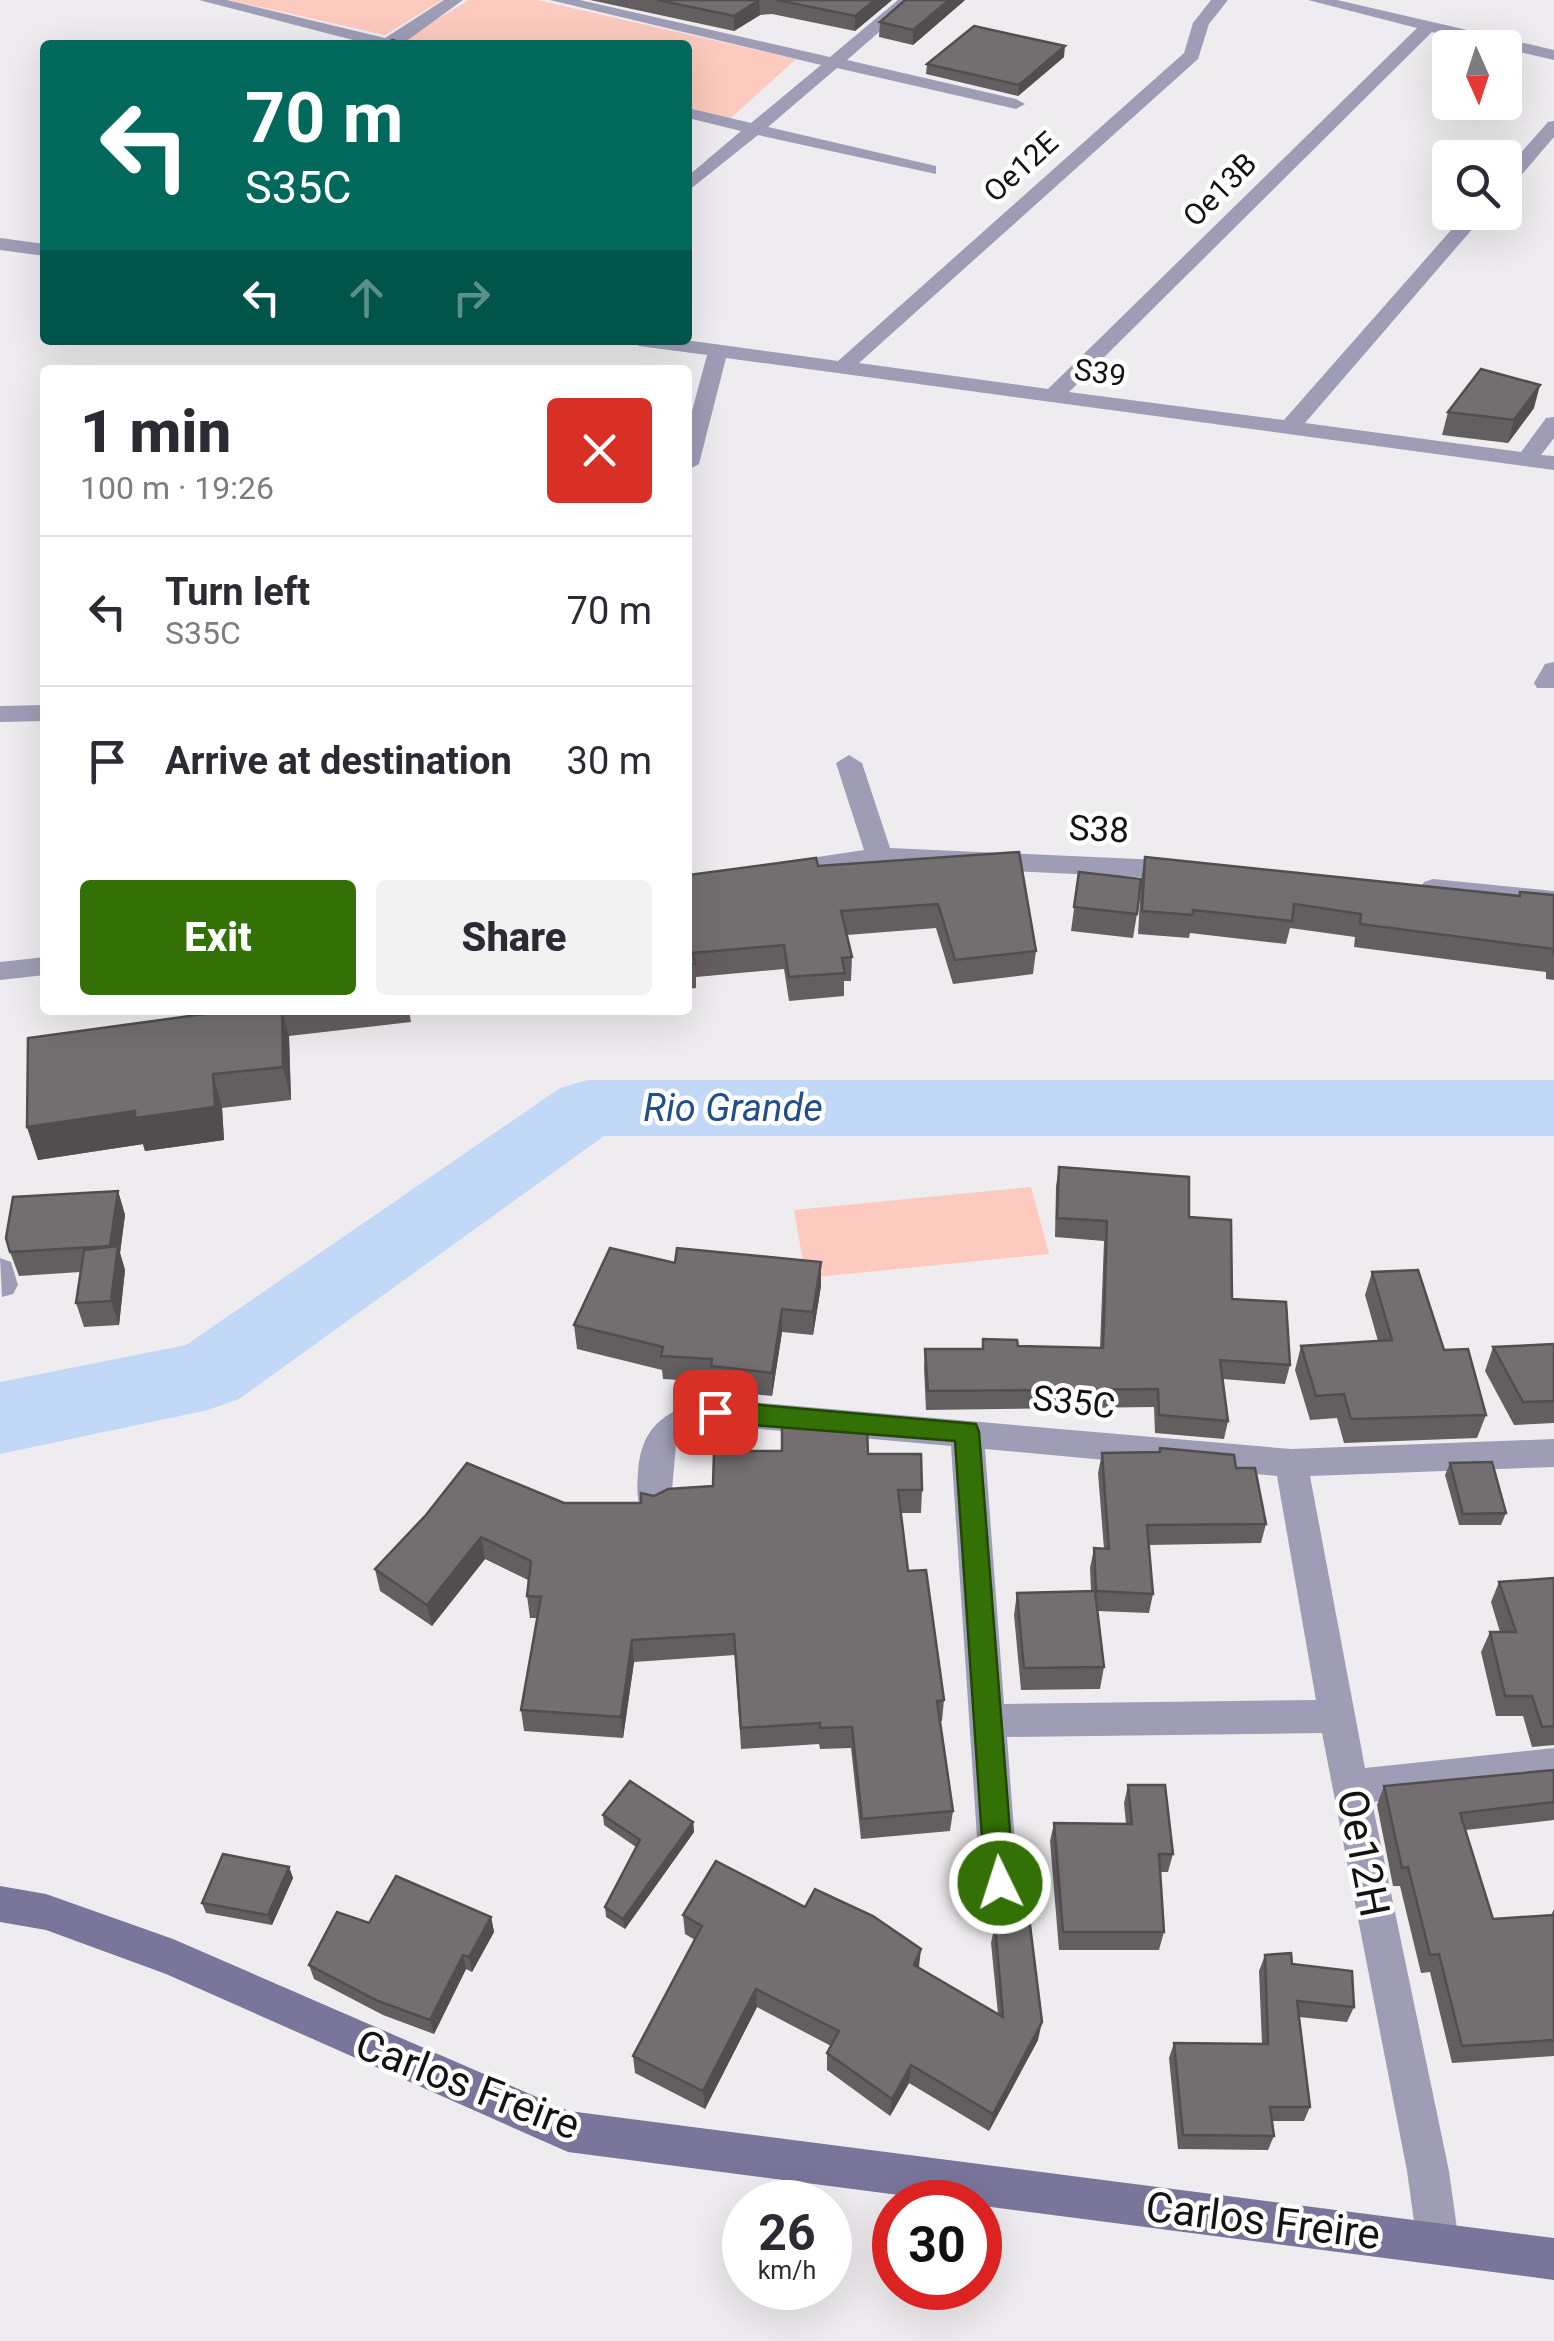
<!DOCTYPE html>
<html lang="en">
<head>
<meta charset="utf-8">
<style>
	:root { --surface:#fff; --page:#f2f2f3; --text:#2b2b33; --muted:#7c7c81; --line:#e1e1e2; --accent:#337106 }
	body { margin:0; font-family:Roboto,sans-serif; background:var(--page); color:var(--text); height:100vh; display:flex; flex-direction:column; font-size:38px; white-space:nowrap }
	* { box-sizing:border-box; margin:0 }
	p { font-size:32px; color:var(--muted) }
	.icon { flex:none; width:55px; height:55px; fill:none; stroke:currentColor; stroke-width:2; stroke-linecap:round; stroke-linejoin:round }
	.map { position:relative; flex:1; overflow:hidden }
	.panel { position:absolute; left:40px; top:365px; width:652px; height:650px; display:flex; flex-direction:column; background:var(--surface); border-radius:10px; box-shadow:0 10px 40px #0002 }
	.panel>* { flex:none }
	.guide { position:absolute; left:40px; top:40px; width:652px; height:305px; border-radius:10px; box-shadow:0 10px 40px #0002; background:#00695c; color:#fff; overflow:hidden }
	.needle { width:65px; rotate:177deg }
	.fabs { position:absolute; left:1432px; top:30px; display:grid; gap:20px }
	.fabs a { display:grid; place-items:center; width:90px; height:90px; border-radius:10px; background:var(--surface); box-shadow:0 10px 40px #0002; font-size:50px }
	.speed { position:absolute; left:722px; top:2180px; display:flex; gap:20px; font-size:50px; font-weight:700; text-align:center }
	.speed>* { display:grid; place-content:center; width:130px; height:130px; border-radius:50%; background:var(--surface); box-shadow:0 10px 40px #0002; line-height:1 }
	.speed small { font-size:25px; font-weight:400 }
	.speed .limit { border:15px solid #d22; background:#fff; color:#111 }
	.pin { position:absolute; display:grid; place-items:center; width:85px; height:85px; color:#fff; margin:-42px; border-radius:20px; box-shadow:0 5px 15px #0006 }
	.me { position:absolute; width:110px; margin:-55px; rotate:356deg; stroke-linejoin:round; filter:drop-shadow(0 0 8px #0008) }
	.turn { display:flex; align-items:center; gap:35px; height:210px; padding:0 40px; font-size:45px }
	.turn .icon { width:130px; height:130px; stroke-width:2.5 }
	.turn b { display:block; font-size:70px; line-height:85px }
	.lanes { display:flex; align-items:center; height:95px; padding:0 40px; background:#0003; justify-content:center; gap:50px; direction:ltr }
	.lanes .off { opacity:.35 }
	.round { display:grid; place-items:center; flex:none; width:105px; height:105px; border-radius:10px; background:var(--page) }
	.overview { display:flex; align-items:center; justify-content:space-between; height:170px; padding:0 40px }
	h1 { font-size:60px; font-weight:800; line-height:75px }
	.cta { display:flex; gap:20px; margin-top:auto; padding:20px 40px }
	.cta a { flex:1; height:115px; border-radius:10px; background:var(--accent); color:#fff; font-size:40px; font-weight:800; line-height:115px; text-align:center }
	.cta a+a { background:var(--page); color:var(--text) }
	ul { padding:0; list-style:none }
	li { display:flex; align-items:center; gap:30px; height:150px; padding:0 40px; border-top:2px solid var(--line) }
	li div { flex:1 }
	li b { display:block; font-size:38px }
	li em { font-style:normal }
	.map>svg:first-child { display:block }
	.green { fill:#fccabe }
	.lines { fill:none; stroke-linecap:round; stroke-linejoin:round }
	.river { fill:#c1d8f7; fill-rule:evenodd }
	.street { fill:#9f9db6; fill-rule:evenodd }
	.secondary { fill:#7a759b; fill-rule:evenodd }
	.wall { fill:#635f60 }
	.shaded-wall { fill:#504e4e }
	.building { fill:#736f70; stroke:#504e4e; stroke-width:2.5 }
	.route { fill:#337106; stroke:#214904; stroke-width:2.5 }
	.labels { text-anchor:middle; stroke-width:9; stroke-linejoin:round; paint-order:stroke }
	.far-street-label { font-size:30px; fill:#141314; stroke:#fff }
	.street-label { font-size:35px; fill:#141314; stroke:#fff }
	.water-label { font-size:38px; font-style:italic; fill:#204f8c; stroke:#fff }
	.near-street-label { font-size:42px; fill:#141314; stroke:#fff }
</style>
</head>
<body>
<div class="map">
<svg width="1554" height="2341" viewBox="0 0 1554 2341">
	<rect width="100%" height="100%" fill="#efecef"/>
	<g class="green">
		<path d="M 229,0 L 442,0 L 385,35 Z"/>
		<path d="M 469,0 L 537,0 L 796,59 L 730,119 L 688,108 L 688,45 L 427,45 L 404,39 Z"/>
		<path d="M 1031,1187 L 1049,1254 L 806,1278 L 794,1210 Z"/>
	</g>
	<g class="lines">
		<path class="river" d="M 588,1080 L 1554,1080 L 1554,1136 L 604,1136 L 239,1399 L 208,1410 L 0,1454 L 0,1382 L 186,1345 L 560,1088 Z"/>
		<g class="street">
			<path d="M 199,0 L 227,0 L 385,38 L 444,0 L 463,0 L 401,45 L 372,45 Z"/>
			<path d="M 550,0 L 580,0 L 830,57 L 898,0 L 916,0 L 847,60 L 1016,99 L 1025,104 L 1016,109 L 837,68 L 768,127 L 936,166 L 936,174 L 758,135 L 688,191 L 688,176 L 741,131 L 688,118 L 688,108 L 751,123 L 821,65 Z"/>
			<path d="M 1211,0 L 1228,0 L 1209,24 L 1198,59 L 859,363 L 1048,389 L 1417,28 L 1308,0 L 1337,0 L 1554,50 L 1554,60 L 1432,32 L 1069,392 L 1284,420 L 1467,212 L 1487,212 L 1305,423 L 1521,452 L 1546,418 L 1554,417 L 1554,438 L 1541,455 L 1554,456 L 1554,470 L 726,358 L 699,464 L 688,470 L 688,426 L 707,355 L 639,346 L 629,340 L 685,340 L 838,361 L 1184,53 L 1193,23 Z"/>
			<path d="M 1554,121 L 1554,137 L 1512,186 L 1505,188 L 1505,171 L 1548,122 Z"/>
			<path d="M 0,238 L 45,244 L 45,256 L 0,250 Z"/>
			<path d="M 1554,662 L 1554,688 L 1537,688 L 1534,683 L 1545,664 Z"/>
			<path d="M 45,705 L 45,721 L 0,722 L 0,706 Z"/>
			<path d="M 849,755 L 862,763 L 890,848 L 1182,861 L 1191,864 L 1195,870 L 1191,876 L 1182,879 L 879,865 L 780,879 L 771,876 L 767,870 L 771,864 L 864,850 L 836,763 Z"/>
			<path d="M 1433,879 L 1554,891 L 1554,909 L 1424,894 L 1420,888 L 1424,882 Z"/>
			<path d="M 45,957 L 45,975 L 0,980 L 0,962 Z"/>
			<path d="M 0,1258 L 11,1262 L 18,1285 L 13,1294 L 2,1297 Z"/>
			<path d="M 715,1399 L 1291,1449 L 1554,1439 L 1554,1467 L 1310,1476 L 1365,1768 L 1554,1748 L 1554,1782 L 1372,1802 L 1449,2171 L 1459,2243 L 1453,2258 L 1438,2264 L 1423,2258 L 1417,2243 L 1407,2171 L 1322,1733 L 1007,1737 L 1018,1883 L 1013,1896 L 999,1901 L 985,1896 L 980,1883 L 951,1446 L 715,1425 L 691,1431 L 676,1445 L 671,1501 L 666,1511 L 654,1515 L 642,1511 C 636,1498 637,1486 638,1472 C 641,1423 670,1407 715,1399 ZM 985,1449 L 1277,1476 L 1316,1700 L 1004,1704 Z"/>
		</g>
		<path class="secondary" d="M 0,1886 L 46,1894 L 173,1939 L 569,2111 L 1554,2238 L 1554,2280 L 568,2152 L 166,1974 L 46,1930 L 0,1922 Z"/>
	</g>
	<g class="wall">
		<path d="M 590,0 L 892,0 L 855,31 L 772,14 L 760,15 L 734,31 Z"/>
		<path d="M 965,0 L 913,45 L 879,37 L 880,22 Z"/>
		<path d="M 1064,57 L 1018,96 L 926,74 L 927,64 Z"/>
		<path d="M 1534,408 L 1508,443 L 1442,435 L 1448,412 Z"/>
		<path d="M 1019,852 L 1036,951 L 1033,974 L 953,984 L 936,928 L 847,935 L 852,957 L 851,981 L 844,981 L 844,996 L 789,1001 L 784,969 L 696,977 L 696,988 L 688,989 L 688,875 Z"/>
		<path d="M 1145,857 L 1519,896 L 1554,895 L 1554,980 L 1546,979 L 1546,972 L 1354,947 L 1355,937 L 1290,928 L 1286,944 L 1190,933 L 1189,938 L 1138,934 L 1141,880 Z"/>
		<path d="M 1079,872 L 1137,914 L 1133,938 L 1071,931 Z"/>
		<path d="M 234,1010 L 409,1010 L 411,1022 L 289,1036 L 291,1100 L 222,1108 L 224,1140 L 145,1151 L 143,1144 L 38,1160 L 27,1127 Z"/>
		<path d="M 1059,1167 L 1189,1217 L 1232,1299 L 1290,1365 L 1285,1384 L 1223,1379 L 1228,1421 L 1224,1439 L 1155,1433 L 1154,1407 L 926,1410 L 924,1368 L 925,1349 L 982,1349 L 983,1339 L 1018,1346 L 1100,1348 L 1104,1241 L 1055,1237 L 1056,1186 Z"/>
		<path d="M 118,1191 L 125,1215 L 120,1253 L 125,1270 L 119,1325 L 84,1327 L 76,1303 L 80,1272 L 19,1276 L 10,1252 Z"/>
		<path d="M 675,1263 L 821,1286 L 813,1335 L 782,1332 L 772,1396 L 712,1390 L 711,1382 L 663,1379 L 662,1370 L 577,1349 L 574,1325 Z"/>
		<path d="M 1372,1272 L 1444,1350 L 1486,1415 L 1477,1438 L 1344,1443 L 1337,1418 L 1310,1420 L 1295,1370 L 1301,1346 L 1378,1341 L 1365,1295 Z"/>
		<path d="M 1554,1344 L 1554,1423 L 1514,1425 L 1485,1371 L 1493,1347 Z"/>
		<path d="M 1102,1453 L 1236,1468 L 1266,1524 L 1261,1543 L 1149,1545 L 1153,1594 L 1149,1613 L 1097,1611 L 1104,1667 L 1100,1689 L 1021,1690 L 1014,1615 L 1017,1593 L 1091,1591 L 1090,1568 L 1094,1548 L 1104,1549 L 1098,1473 Z"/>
		<path d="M 868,1454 L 922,1490 L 921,1513 L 901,1513 L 908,1571 L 944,1700 L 942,1721 L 940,1721 L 953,1811 L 950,1831 L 861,1839 L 851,1748 L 820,1749 L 819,1744 L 741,1749 L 735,1655 L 634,1662 L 623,1738 L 524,1731 L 521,1710 L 537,1618 L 530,1618 L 527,1596 L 528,1580 L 485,1559 L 432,1626 L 380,1591 L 375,1569 L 564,1503 L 641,1503 L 654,1496 L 713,1486 Z"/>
		<path d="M 1450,1463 L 1506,1513 L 1501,1525 L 1459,1525 L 1445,1475 Z"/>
		<path d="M 1554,1578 L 1554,1745 L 1532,1747 L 1523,1716 L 1496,1716 L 1481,1652 L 1490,1632 L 1500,1632 L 1491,1602 L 1499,1582 Z"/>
		<path d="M 1554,1770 L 1554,1820 L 1466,1830 L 1493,1919 L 1551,1915 L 1554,1909 L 1554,2056 L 1452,2063 L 1430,1972 L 1421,1973 L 1400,1886 L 1393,1886 L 1377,1805 L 1384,1786 Z"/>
		<path d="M 1128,1785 L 1173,1854 L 1168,1872 L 1160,1872 L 1164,1932 L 1159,1950 L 1059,1950 L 1050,1841 L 1054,1823 L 1126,1824 L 1124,1803 Z"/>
		<path d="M 603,1815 L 693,1822 L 694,1832 L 625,1929 L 606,1917 L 605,1907 L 636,1847 L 604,1825 Z"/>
		<path d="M 289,1867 L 293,1878 L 272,1925 L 206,1913 L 202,1903 Z"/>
		<path d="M 683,1915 L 919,1968 L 998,2014 L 991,1943 L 995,1924 L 1038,2040 L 989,2131 L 909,2083 L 890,2116 L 827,2070 L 827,2053 L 831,2046 L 757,2007 L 705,2109 L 635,2073 L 633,2056 L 695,1940 L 685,1934 Z"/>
		<path d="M 491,1917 L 494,1932 L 472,1972 L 466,1969 L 434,2034 L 383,2015 L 314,1979 L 309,1965 L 369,1923 Z"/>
		<path d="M 1265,1955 L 1292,1964 L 1354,2007 L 1347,2022 L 1299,2017 L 1310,2107 L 1304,2121 L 1272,2121 L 1274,2136 L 1268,2150 L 1178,2149 L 1169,2058 L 1174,2043 L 1262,2044 L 1259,1971 Z"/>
	</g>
	<g class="shaded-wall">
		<path d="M 759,0 L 760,15 L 734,31 L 734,16 Z"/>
		<path d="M 875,0 L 892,0 L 855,31 L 855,16 Z"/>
		<path d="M 949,0 L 965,0 L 913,45 L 913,30 Z"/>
		<path d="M 1065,46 L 1064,57 L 1018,96 L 1019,85 Z"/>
		<path d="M 1540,385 L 1534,408 L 1508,443 L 1514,420 Z"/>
		<path d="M 282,1010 L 289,1037 L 291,1100 L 283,1067 Z"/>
		<path d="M 213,1074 L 222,1108 L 224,1140 L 145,1151 L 143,1144 L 38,1160 L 27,1127 L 135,1111 Z"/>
		<path d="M 118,1191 L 125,1215 L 120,1253 L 125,1270 L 119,1325 L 111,1301 L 110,1246 Z"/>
		<path d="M 821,1262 L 821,1286 L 813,1335 L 813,1312 Z"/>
		<path d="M 782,1309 L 782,1332 L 772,1396 L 772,1373 Z"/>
		<path d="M 481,1537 L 485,1559 L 432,1626 L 427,1605 Z"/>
		<path d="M 632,1640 L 634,1662 L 623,1738 L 621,1717 Z"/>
		<path d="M 693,1822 L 694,1832 L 625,1929 L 623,1919 Z"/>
		<path d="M 289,1867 L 293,1878 L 272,1925 L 268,1915 Z"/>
		<path d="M 491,1917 L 494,1932 L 472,1972 L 469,1957 Z"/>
		<path d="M 921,1949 L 919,1967 L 912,1984 L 914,1965 Z"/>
		<path d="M 463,1955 L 466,1969 L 434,2034 L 430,2020 Z"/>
		<path d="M 756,1989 L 757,2007 L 705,2109 L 703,2091 Z"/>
		<path d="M 1042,2022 L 1038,2040 L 989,2131 L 993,2114 Z"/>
		<path d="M 911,2065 L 909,2083 L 890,2116 L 892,2099 Z"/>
	</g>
	<g class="building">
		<path d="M 658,0 L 759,0 L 734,16 Z"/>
		<path d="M 777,0 L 875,0 L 855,16 Z"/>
		<path d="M 905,0 L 949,0 L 913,30 L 880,22 Z"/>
		<path d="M 974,26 L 1065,46 L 1019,85 L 927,64 Z"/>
		<path d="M 392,40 L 411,45 L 385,45 Z"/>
		<path d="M 1481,369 L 1540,385 L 1514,420 L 1448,412 Z"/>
		<path d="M 1019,852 L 1036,951 L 955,960 L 938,904 L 841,911 L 852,957 L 842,958 L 845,973 L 789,977 L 784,945 L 693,953 L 695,964 L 688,965 L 688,875 L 816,858 L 818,866 Z"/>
		<path d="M 1145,857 L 1520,896 L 1520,892 L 1554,895 L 1554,956 L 1554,949 L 1360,924 L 1361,914 L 1294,904 L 1292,921 L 1193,910 L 1193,915 L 1142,911 Z"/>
		<path d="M 1079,872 L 1141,879 L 1137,914 L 1074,907 Z"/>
		<path d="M 234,1010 L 282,1010 L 283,1067 L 213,1074 L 215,1107 L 135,1118 L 135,1111 L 27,1127 L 28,1038 Z"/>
		<path d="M 1059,1167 L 1189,1177 L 1189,1217 L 1231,1220 L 1232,1299 L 1286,1302 L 1290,1365 L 1220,1360 L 1228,1421 L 1159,1415 L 1158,1389 L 928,1391 L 925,1349 L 983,1349 L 983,1339 L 1017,1340 L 1018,1346 L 1103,1348 L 1107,1221 L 1057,1218 Z"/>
		<path d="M 118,1191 L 110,1246 L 10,1252 L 6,1238 L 13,1197 Z"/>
		<path d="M 118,1246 L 111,1301 L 76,1303 L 84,1250 Z"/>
		<path d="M 610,1248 L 675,1263 L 677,1248 L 821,1262 L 813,1312 L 782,1309 L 772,1373 L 711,1366 L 712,1359 L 661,1356 L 663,1347 L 574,1325 Z"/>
		<path d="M 1418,1270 L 1444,1350 L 1468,1349 L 1486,1415 L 1351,1419 L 1344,1394 L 1316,1396 L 1301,1346 L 1392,1340 L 1372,1272 Z"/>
		<path d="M 1554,1344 L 1554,1401 L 1523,1402 L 1493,1347 Z"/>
		<path d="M 782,1424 L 867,1427 L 868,1454 L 921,1454 L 922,1490 L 898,1490 L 908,1571 L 926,1570 L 944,1700 L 937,1701 L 953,1811 L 862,1819 L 852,1727 L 820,1728 L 820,1723 L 741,1728 L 734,1634 L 632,1640 L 621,1717 L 521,1710 L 541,1597 L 527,1596 L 531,1561 L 481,1537 L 427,1605 L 375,1569 L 426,1515 L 467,1463 L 564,1503 L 641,1503 L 641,1493 L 654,1496 L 668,1489 L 713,1486 L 714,1451 L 782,1451 Z"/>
		<path d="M 1160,1448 L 1234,1455 L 1236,1468 L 1255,1468 L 1266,1524 L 1147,1525 L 1153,1594 L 1096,1591 L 1094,1548 L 1109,1549 L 1102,1453 L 1160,1452 Z"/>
		<path d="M 1492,1462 L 1506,1513 L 1463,1514 L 1450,1463 Z"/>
		<path d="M 1554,1578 L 1554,1726 L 1542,1727 L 1532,1696 L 1505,1696 L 1490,1632 L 1516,1632 L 1499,1582 Z"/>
		<path d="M 1095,1591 L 1104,1667 L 1024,1668 L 1017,1593 Z"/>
		<path d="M 1554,1770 L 1554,1802 L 1460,1813 L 1493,1919 L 1554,1915 L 1554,2040 L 1462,2046 L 1439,1954 L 1430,1955 L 1408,1867 L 1402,1868 L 1384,1786 Z"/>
		<path d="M 630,1781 L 693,1822 L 623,1919 L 605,1907 L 640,1840 L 603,1815 Z"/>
		<path d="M 1128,1785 L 1165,1785 L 1173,1854 L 1159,1854 L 1164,1932 L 1063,1932 L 1054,1823 L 1132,1824 Z"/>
		<path d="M 223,1854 L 289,1867 L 268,1915 L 202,1903 Z"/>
		<path d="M 716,1861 L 805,1907 L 815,1889 L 873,1916 L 921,1949 L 914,1965 L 1003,2017 L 995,1924 L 1030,1925 L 1042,2022 L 993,2114 L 911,2065 L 892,2099 L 827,2053 L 839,2031 L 756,1989 L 703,2091 L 633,2056 L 702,1926 L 683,1915 Z"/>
		<path d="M 396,1876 L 491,1917 L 469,1957 L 463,1955 L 430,2020 L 378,2001 L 309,1965 L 337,1912 L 369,1923 Z"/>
		<path d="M 1291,1953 L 1292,1964 L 1352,1971 L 1354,2007 L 1297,2001 L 1310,2107 L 1270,2107 L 1274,2136 L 1183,2135 L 1174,2043 L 1268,2044 L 1265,1955 Z"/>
	</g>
	<path class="route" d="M 715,1401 L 976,1424 L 979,1432 L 1014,1883 L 1010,1893 L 1000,1897 L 989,1893 L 985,1883 L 955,1441 L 715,1422 L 706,1419 L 703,1412 L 706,1404 Z"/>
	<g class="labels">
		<g class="far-street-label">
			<text transform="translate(1021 167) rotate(-42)" y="10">Oe12E</text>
			<text transform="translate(1220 190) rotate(-45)" y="10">Oe13B</text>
			<text transform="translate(1100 373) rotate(8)" y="10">S39</text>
		</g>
		<g class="street-label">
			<text transform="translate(1099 829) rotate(3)" y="12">S38</text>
			<text transform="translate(1074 1402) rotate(6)" y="12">S35C</text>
		</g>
		<g class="water-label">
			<text x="733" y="1121">Rio Grande</text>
		</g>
		<g class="near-street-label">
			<text transform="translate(1364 1853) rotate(79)" y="15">Oe12H</text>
			<text transform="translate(468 2084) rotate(21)" y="15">Carlos Freire</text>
			<text transform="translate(1263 2220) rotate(7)" y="15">Carlos Freire</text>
		</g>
	</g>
</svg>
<div class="fabs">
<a><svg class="needle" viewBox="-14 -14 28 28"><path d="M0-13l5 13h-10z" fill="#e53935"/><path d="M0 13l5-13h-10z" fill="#7c7c81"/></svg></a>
<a><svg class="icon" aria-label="search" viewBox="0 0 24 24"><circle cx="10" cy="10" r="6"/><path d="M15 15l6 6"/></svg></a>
</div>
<div class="speed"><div>26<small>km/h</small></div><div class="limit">30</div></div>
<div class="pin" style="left:715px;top:1412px;background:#d93025"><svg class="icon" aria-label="arrive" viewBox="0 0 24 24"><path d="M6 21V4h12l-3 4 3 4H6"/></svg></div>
<svg class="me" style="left:1000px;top:1883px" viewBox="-20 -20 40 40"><circle r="17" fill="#337106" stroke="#fff" stroke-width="3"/><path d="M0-11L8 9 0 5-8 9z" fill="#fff"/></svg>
<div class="guide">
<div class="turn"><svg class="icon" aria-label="left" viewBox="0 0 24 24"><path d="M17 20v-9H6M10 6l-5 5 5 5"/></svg><div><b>70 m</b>S35C</div></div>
<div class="lanes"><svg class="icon" aria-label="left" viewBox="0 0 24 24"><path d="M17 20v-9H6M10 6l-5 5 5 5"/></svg><svg class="icon off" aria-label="ahead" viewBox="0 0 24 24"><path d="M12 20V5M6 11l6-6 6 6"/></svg><svg class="icon off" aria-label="right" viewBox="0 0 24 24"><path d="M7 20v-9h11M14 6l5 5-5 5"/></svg></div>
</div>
<section class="panel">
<div class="overview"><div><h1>1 min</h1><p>100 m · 19:26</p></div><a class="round" style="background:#d93025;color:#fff"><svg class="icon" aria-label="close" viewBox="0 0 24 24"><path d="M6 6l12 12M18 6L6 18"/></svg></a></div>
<ul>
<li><svg class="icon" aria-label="left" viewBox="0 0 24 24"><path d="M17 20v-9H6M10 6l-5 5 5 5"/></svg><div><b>Turn left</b><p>S35C</p></div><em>70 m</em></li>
<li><svg class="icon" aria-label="arrive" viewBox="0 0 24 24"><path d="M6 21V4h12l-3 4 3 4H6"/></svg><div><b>Arrive at destination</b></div><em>30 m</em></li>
</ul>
<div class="cta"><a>Exit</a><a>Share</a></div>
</section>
</div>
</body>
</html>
